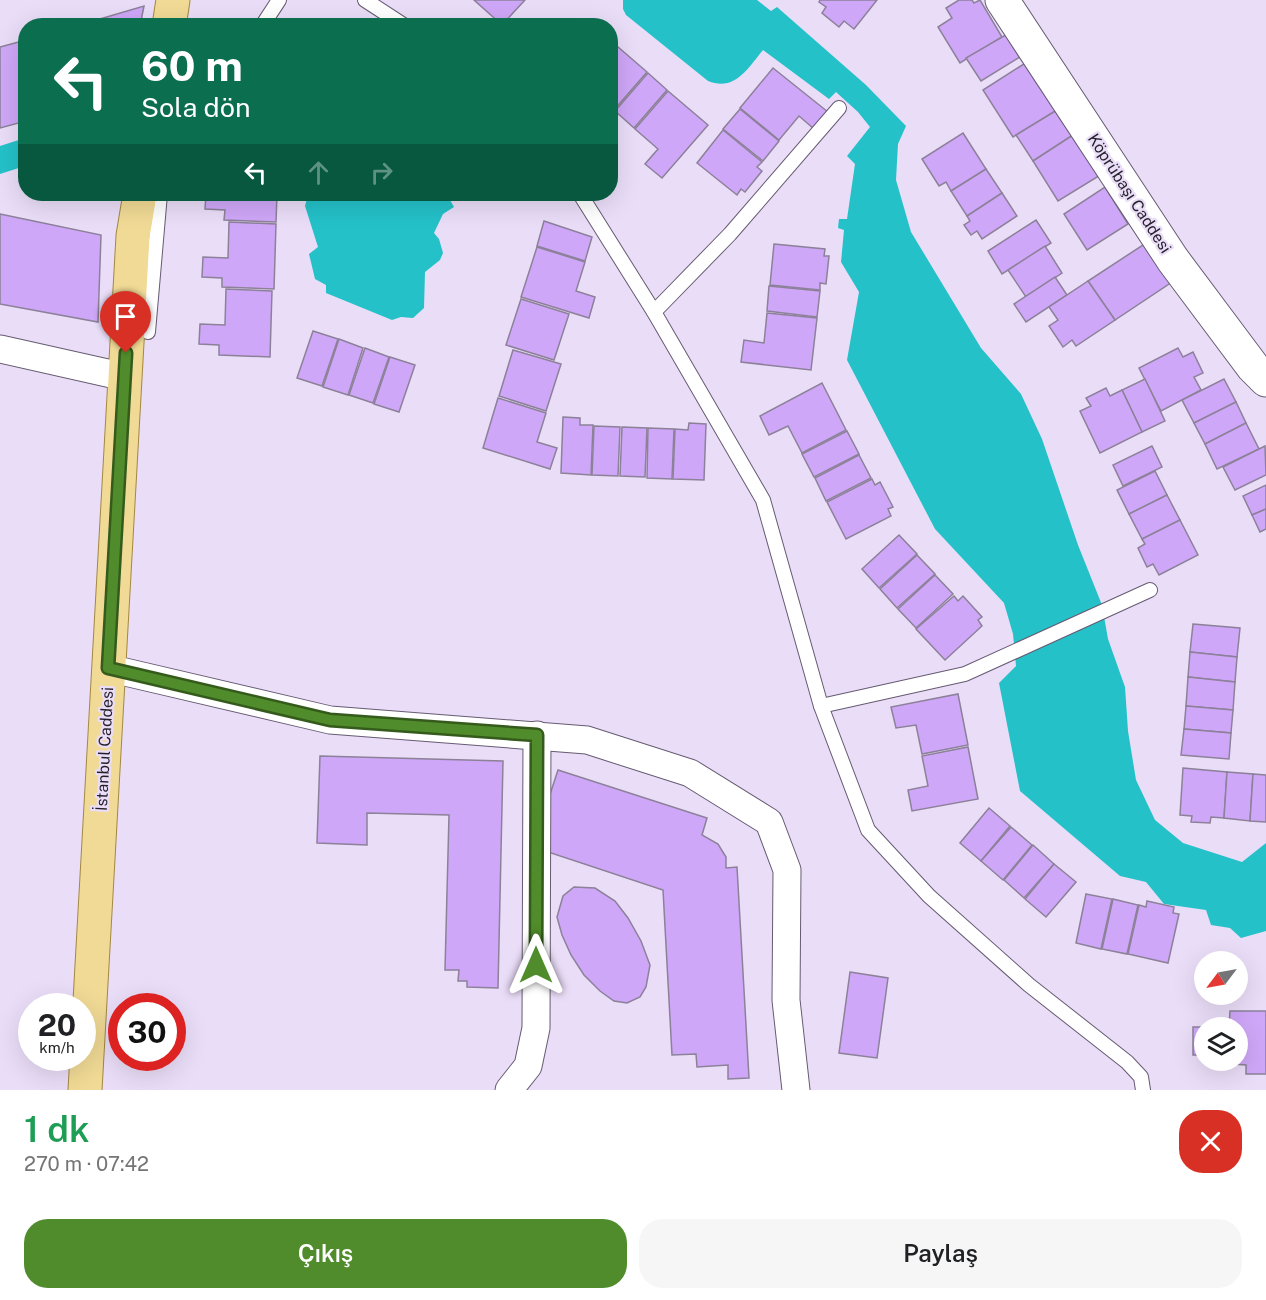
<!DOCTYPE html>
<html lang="tr">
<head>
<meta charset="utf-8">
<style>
	:root { --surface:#fff; --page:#f6f6f6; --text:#202124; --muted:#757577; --accent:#508c2b }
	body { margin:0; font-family:"Public Sans",sans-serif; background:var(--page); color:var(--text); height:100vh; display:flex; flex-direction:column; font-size:22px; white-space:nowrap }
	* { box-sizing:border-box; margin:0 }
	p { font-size:20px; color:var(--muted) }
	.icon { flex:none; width:33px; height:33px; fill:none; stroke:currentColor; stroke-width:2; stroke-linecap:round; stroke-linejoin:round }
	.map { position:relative; height:1090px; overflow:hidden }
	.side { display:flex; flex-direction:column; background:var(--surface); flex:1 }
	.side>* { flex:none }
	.top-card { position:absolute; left:18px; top:18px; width:600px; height:183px; border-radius:24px; box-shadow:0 6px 24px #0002; background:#0b6e4f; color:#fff; overflow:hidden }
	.needle { width:39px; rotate:238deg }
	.tools { position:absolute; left:1194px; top:951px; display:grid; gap:12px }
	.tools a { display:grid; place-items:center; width:54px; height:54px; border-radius:50%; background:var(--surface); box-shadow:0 6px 24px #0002; font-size:30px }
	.speed { position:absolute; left:18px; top:993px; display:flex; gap:12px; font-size:30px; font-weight:700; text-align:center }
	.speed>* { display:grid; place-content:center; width:78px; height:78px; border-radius:50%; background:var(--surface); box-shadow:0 6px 24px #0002; line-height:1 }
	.speed small { font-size:15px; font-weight:400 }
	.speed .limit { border:9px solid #d22; background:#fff; color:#111 }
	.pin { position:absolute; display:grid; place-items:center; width:51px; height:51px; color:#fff; margin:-62px -26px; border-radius:50% 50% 50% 0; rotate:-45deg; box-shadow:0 0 6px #0007 }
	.pin .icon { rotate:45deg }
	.me { position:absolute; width:66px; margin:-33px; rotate:0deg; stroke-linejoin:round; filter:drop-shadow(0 0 4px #0008) }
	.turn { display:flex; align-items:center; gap:21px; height:126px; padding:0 24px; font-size:27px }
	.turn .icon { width:78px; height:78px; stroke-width:2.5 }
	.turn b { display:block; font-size:42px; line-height:51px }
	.lanes { display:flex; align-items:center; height:57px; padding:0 24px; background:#0003; justify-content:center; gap:30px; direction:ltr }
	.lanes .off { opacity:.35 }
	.round { display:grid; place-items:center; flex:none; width:63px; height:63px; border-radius:24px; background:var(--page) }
	.head { display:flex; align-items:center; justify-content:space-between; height:102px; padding:0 24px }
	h1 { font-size:36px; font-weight:600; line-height:45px; color:#1e9e55 }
	.primary-button { display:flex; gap:12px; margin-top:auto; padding:12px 24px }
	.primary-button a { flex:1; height:69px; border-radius:24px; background:var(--accent); color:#fff; font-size:24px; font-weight:600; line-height:69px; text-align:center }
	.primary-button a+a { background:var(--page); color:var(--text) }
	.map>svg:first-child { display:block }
	.water { fill:#24c1c9 }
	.building { fill:#cfa7f8; stroke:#8c8199; stroke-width:1.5 }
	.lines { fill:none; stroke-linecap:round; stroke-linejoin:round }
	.lane-casing { stroke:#665b72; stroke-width:16 }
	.street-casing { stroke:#665b72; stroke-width:29 }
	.secondary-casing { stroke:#665b72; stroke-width:35 }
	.primary-casing { stroke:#a38842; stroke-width:35 }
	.lane { stroke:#fff; stroke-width:14 }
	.street { stroke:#fff; stroke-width:27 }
	.secondary { stroke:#fff; stroke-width:33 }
	.primary { stroke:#f1da95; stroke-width:33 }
	.route-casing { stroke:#345b1c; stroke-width:15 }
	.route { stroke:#508c2b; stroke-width:10 }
	.labels { text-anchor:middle; stroke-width:4.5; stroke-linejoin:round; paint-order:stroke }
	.street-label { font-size:16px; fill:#241f29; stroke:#eaddf8 }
</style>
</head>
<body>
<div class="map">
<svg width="1266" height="1090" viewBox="0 0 1266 1090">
	<rect width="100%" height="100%" fill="#eaddf8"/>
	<g class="water">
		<path d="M 623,0 L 757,0 L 771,11 L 777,7 L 866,85 L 906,126 L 898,144 L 896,180 L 911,232 L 981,348 L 1021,394 L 1042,439 L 1078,545 L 1102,605 L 1108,639 L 1125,687 L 1128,731 L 1136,780 L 1155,820 L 1183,843 L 1242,862 L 1266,843 L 1266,931 L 1241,938 L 1230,928 L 1211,925 L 1206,910 L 1164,904 L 1146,882 L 1120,876 L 1020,791 L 999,683 L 1016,666 L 1013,634 L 1004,603 L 935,529 L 847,360 L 859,292 L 841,262 L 844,230 L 838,228 L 839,219 L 847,219 L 855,164 L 847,156 L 870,127 L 858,112 L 836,92 L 829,99 L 763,50 C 748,68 735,92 708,81 L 626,15 L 623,9 Z"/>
		<path d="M 25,138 L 25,166 L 0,174 L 0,146 Z"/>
		<path d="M 308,194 L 452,194 L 450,200 L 454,207 L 443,214 L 434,233 L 439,239 L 443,253 L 440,260 L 425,272 L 424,308 L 413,318 L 401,317 L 392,320 L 326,293 L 326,285 L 315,279 L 309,254 L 318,247 L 305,206 Z"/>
	</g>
	<g class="building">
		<path d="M 474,0 L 525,0 L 502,25 Z"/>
		<path d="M 820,0 L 877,0 L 854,29 L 844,21 L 839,27 L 822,13 L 826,7 L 819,2 Z"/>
		<path d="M 959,0 L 972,0 L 974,3 L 980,0 L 1002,37 L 960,63 L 938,27 L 952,18 L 946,8 Z"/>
		<path d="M 144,6 L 140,26 L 76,26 Z"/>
		<path d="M 1009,33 L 1023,55 L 981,81 L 966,58 Z"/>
		<path d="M 26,40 L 26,121 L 0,128 L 0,47 Z"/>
		<path d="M 610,40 L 647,72 L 614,110 L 610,107 Z"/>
		<path d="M 1027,62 L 1057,110 L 1013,137 L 983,90 Z"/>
		<path d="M 773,68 L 828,112 L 814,129 L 799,116 L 779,140 L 740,108 Z"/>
		<path d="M 648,73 L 667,90 L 634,128 L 615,111 Z"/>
		<path d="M 668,91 L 708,125 L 662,178 L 645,164 L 658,149 L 635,129 Z"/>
		<path d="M 740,109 L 779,141 L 763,161 L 723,129 Z"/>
		<path d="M 1057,110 L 1076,133 L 1033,161 L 1016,135 Z"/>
		<path d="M 723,130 L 762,162 L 757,167 L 762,171 L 745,192 L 741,189 L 737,195 L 697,163 Z"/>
		<path d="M 963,133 L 986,169 L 951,191 L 946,182 L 939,186 L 922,159 Z"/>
		<path d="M 1076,133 L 1102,174 L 1058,201 L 1033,161 Z"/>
		<path d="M 986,169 L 1002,193 L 967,216 L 951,191 Z"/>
		<path d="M 1105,187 L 1128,224 L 1087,250 L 1064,214 Z"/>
		<path d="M 1002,193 L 1017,216 L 982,239 L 977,231 L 971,235 L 964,225 L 970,221 L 967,216 Z"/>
		<path d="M 206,194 L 277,194 L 276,222 L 224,220 L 225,210 L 205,209 Z"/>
		<path d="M 0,214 L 101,235 L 98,322 L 0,304 Z"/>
		<path d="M 1036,220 L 1051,243 L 1002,274 L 988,251 Z"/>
		<path d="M 544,221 L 592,237 L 585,261 L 537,246 Z"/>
		<path d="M 229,222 L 276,224 L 274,289 L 222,287 L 222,278 L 202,277 L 203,257 L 228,258 Z"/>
		<path d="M 1146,243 L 1172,282 L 1115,320 L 1088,281 Z"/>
		<path d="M 774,244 L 825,249 L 824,256 L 829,256 L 826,284 L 820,283 L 820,290 L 770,285 Z"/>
		<path d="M 1045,246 L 1062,273 L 1026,297 L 1008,270 Z"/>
		<path d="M 537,247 L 585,262 L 576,291 L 595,297 L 589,318 L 521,297 Z"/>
		<path d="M 1055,277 L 1067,295 L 1026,322 L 1014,304 Z"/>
		<path d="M 1088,281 L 1115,320 L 1076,346 L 1072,340 L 1063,347 L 1049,326 L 1058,320 L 1049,307 Z"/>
		<path d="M 769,286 L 820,291 L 817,317 L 767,311 Z"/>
		<path d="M 226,289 L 272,291 L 270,357 L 219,355 L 219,345 L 199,344 L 200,324 L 225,325 Z"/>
		<path d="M 521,299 L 569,314 L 554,360 L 506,345 Z"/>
		<path d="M 767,313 L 817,318 L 811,370 L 741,362 L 744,340 L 764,343 Z"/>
		<path d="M 313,331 L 338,339 L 322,386 L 297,378 Z"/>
		<path d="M 339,339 L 363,348 L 348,395 L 323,387 Z"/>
		<path d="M 365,348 L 389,357 L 373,403 L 349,395 Z"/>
		<path d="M 1178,348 L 1183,357 L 1193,352 L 1203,373 L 1194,377 L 1201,390 L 1161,411 L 1139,368 Z"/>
		<path d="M 513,350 L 561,364 L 546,411 L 499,396 Z"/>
		<path d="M 390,357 L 415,365 L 399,412 L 374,404 Z"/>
		<path d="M 1145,379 L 1165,421 L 1142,432 L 1122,390 Z"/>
		<path d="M 1224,379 L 1236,402 L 1194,423 L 1182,400 Z"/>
		<path d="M 822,383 L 846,430 L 802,453 L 788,426 L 769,435 L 760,416 Z"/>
		<path d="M 1106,388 L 1110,396 L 1122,390 L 1142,432 L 1100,453 L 1080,411 L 1091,406 L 1086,398 Z"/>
		<path d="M 498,398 L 546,413 L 537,442 L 557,448 L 550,469 L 483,448 Z"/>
		<path d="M 1236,402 L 1246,423 L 1205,444 L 1194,423 Z"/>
		<path d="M 563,417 L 580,418 L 580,425 L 593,425 L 591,475 L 561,473 Z"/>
		<path d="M 689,423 L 706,424 L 704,480 L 673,479 L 675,429 L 688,430 Z"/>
		<path d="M 1246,423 L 1259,449 L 1217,469 L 1205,444 Z"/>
		<path d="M 594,426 L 620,427 L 618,476 L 592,475 Z"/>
		<path d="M 622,427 L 647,428 L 645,477 L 620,476 Z"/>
		<path d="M 648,428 L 674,429 L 672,479 L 647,478 Z"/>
		<path d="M 847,431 L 859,454 L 814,477 L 802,454 Z"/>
		<path d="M 1152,446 L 1162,467 L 1123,486 L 1113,465 Z"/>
		<path d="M 1265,446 L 1266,475 L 1235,490 L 1223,467 Z"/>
		<path d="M 859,455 L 871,478 L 826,501 L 815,478 Z"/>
		<path d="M 1155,471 L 1167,495 L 1129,514 L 1117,490 Z"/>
		<path d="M 872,479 L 875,485 L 880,482 L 893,507 L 888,509 L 891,516 L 846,539 L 827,502 Z"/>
		<path d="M 1266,485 L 1266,509 L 1252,515 L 1243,496 Z"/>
		<path d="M 1167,495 L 1180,520 L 1142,539 L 1129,514 Z"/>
		<path d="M 1266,509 L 1266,529 L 1260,532 L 1252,515 Z"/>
		<path d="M 1180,520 L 1198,555 L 1159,575 L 1153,564 L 1147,567 L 1138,548 L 1145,544 L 1142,539 Z"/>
		<path d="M 899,535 L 917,554 L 879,588 L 862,569 Z"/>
		<path d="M 917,555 L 935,574 L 897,608 L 880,589 Z"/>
		<path d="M 935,575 L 953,594 L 916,628 L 898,609 Z"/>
		<path d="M 954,596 L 958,601 L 963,596 L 982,617 L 978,620 L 982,626 L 945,660 L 916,629 Z"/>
		<path d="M 1193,624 L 1240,628 L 1237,657 L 1190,652 Z"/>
		<path d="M 1190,652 L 1237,657 L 1235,682 L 1188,677 Z"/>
		<path d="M 1188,677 L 1235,682 L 1233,710 L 1186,706 Z"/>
		<path d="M 958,694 L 968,745 L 922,754 L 916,725 L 896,728 L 891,707 Z"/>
		<path d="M 1186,706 L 1233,710 L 1231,733 L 1184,729 Z"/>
		<path d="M 1184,729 L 1231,733 L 1229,759 L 1181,755 Z"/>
		<path d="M 968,747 L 978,799 L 912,811 L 908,790 L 928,786 L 922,756 Z"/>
		<path d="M 320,756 L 503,761 L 498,988 L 467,987 L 467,981 L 458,981 L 459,970 L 445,970 L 449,815 L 367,813 L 367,845 L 317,843 Z"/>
		<path d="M 1183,768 L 1227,772 L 1224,818 L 1211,817 L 1210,823 L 1191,822 L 1192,816 L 1180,815 Z"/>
		<path d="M 558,770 L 707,818 L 702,835 L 718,844 L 726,857 L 726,868 L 737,867 L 749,1078 L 728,1079 L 728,1065 L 697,1067 L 696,1054 L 672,1055 L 663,890 L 542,850 L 540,825 Z"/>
		<path d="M 1227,772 L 1253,774 L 1250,821 L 1224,818 Z"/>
		<path d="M 1253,774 L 1266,775 L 1266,822 L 1250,821 Z"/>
		<path d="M 989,808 L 1010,826 L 981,861 L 960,843 Z"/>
		<path d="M 1011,827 L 1032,845 L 1003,880 L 981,861 Z"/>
		<path d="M 1033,845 L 1054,864 L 1024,898 L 1004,880 Z"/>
		<path d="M 1054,864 L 1076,882 L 1046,917 L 1025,899 Z"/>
		<path d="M 574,887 L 595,888 L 615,901 L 628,918 L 641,941 L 650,965 L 646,987 L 640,997 L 627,1003 L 614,1001 L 600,991 L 584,975 L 571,955 L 562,935 L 557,917 L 563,896 Z"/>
		<path d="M 1086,894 L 1112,899 L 1101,949 L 1076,943 Z"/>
		<path d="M 1113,899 L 1138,905 L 1127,954 L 1102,949 Z"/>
		<path d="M 1147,901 L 1174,907 L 1173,913 L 1179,914 L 1168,963 L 1128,954 L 1139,905 L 1146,907 Z"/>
		<path d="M 850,972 L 888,978 L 877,1058 L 839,1053 Z"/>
		<path d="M 1230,1011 L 1266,1011 L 1266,1074 L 1246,1074 L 1246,1065 L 1232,1064 L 1232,1060 L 1238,1060 L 1238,1028 L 1204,1028 L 1204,1055 L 1193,1055 L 1193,1027 L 1229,1027 Z"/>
	</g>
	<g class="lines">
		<defs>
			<g id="lane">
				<path d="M 365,0 L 405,26"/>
				<path d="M 262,26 L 279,0"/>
				<path d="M 580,194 L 654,312 L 763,500 L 821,706 L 868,830 L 929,896 L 1029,985 L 1127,1062 L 1141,1077 L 1143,1090"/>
				<path d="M 654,312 L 730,234 L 839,108"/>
				<path d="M 148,332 L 160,194"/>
				<path d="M 821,706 L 965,674 L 1150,590"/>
			</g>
			<g id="street">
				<path d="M 0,349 L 125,377"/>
				<path d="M 108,668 L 330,720 L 587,740 L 690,773 L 769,822 L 787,870 L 786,1000 L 796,1090"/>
				<path d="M 509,1090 L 528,1066 L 536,1028 L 537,735"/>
			</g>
			<path id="secondary" d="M 1002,0 L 1173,260 L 1253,367 L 1266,380"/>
			<g id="primary">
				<path d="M 169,26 L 173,0"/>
				<path d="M 85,1090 L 133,236 L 140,194"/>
			</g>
		</defs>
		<use href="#lane" class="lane-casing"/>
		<use href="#street" class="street-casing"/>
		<use href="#secondary" class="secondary-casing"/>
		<use href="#primary" class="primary-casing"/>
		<use href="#lane" class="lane"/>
		<use href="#street" class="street"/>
		<use href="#secondary" class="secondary"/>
		<use href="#primary" class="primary"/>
	</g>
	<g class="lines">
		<defs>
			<path id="route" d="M 126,353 L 108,668 L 330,720 L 537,735 L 536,965"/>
		</defs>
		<use href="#route" class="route-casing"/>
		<use href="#route" class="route"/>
	</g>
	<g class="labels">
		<g class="street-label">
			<text transform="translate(1130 193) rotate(57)" y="6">Köprübaşı Caddesi</text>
			<text transform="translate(104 749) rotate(-87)" y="6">İstanbul Caddesi</text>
		</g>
	</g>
</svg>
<div class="tools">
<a><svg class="needle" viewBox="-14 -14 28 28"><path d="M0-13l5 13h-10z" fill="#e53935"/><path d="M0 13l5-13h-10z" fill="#757577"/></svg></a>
<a><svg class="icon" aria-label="layers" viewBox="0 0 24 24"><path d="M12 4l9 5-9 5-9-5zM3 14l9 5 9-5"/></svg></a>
</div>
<div class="speed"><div>20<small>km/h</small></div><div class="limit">30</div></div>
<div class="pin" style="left:126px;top:353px;background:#d93025"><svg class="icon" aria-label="arrive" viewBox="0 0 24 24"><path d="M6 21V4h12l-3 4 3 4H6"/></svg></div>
<svg class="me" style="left:536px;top:965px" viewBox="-20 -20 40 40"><path d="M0-17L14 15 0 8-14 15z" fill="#508c2b" stroke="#fff" stroke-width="4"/></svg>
<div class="top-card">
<div class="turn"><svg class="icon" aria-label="left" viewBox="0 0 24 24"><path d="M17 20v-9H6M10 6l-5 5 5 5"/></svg><div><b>60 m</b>Sola dön</div></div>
<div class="lanes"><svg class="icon" aria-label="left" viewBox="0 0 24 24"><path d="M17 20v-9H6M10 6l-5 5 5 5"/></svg><svg class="icon off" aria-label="ahead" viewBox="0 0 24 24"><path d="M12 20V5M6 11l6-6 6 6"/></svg><svg class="icon off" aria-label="right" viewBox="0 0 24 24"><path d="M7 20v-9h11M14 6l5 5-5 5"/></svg></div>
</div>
</div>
<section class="side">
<div class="head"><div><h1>1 dk</h1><p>270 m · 07:42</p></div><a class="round" style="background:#d93025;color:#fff"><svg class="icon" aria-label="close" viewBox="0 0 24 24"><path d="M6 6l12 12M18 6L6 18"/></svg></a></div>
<div class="primary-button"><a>Çıkış</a><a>Paylaş</a></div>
</section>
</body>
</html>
